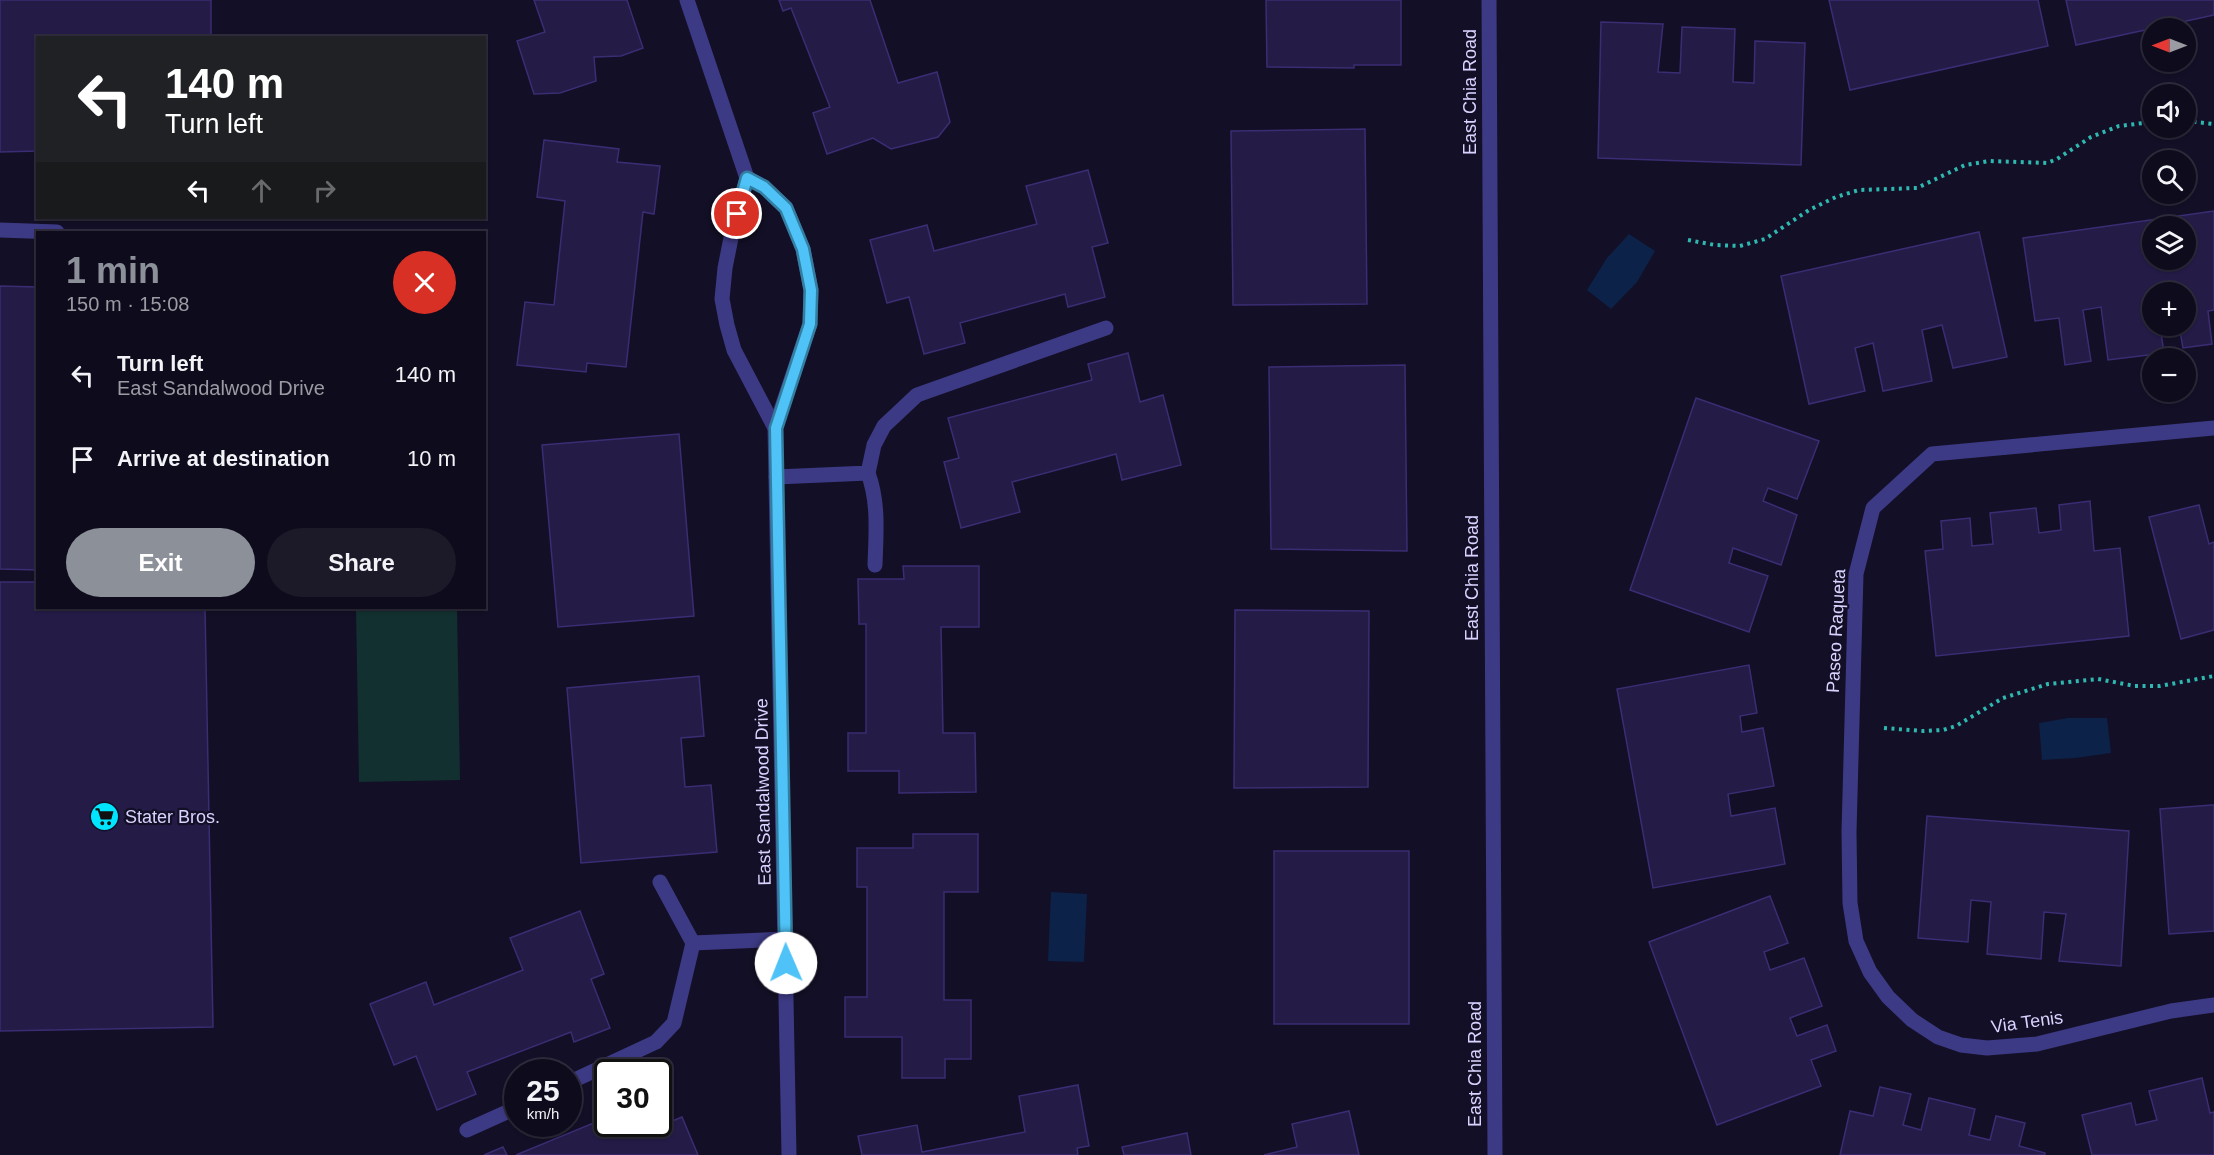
<!DOCTYPE html>
<html lang="en">
<head>
<meta charset="utf-8">
<style>
	:root { --surface:#0e0b1c; --page:#1c1929; --text:#f1f3f6; --muted:#9b9ba3; --line:#2e2b3b; --accent:#8c9099 }
	body { margin:0; font-family:Arial,sans-serif; background:var(--page); color:var(--text); height:100vh; display:flex; flex-direction:column; font-size:22px; white-space:nowrap }
	* { box-sizing:border-box; margin:0 }
	p { font-size:20px; color:var(--muted) }
	.icon { flex:none; width:33px; height:33px; fill:none; stroke:currentColor; stroke-width:2; stroke-linecap:round; stroke-linejoin:round }
	.map { position:relative; flex:1; overflow:hidden }
	.drawer { position:absolute; left:36px; top:231px; width:450px; height:378px; display:flex; flex-direction:column; background:var(--surface); border-radius:0px; box-shadow:0 2px 4px #0004,0 0 0 2px var(--line) }
	.drawer>* { flex:none }
	.banner { position:absolute; left:36px; top:36px; width:450px; height:183px; border-radius:0px; box-shadow:0 2px 4px #0004,0 0 0 2px var(--line); background:#202124; color:#fff; overflow:hidden }
	.needle { width:39px; rotate:270deg }
	.controls { position:absolute; left:2142px; top:18px; display:grid; gap:12px }
	.controls a { display:grid; place-items:center; width:54px; height:54px; border-radius:50%; background:var(--surface); box-shadow:0 2px 4px #0004,0 0 0 2px var(--line); font-size:30px }
	.speed { position:absolute; left:504px; top:1059px; display:flex; gap:12px; font-size:30px; font-weight:700; text-align:center }
	.speed>* { display:grid; place-content:center; width:78px; height:78px; border-radius:50%; background:var(--surface); box-shadow:0 2px 4px #0004,0 0 0 2px var(--line); line-height:1 }
	.speed small { font-size:15px; font-weight:400 }
	.speed .limit { border:3px solid #111; border-radius:9px; background:#fff; color:#111 }
	.pin { position:absolute; display:grid; place-items:center; width:51px; height:51px; color:#fff; margin:-26px; border:3px solid #fff; border-radius:50%; box-shadow:0 2px 6px #0007 }
	.me { position:absolute; width:66px; margin:-33px; rotate:359deg; stroke-linejoin:round; filter:drop-shadow(0 0 4px #0008) }
	.turn { display:flex; align-items:center; gap:21px; height:126px; padding:0 30px; font-size:27px }
	.turn .icon { width:78px; height:78px; stroke-width:2.5 }
	.turn b { display:block; font-size:42px; line-height:51px }
	.lanes { display:flex; align-items:center; height:57px; padding:0 30px; background:#0003; justify-content:center; gap:30px; direction:ltr }
	.lanes .off { opacity:.35 }
	.round { display:grid; place-items:center; flex:none; width:63px; height:63px; border-radius:32px; background:var(--page) }
	.summary { display:flex; align-items:center; justify-content:space-between; height:102px; padding:0 30px }
	h1 { font-size:36px; font-weight:700; line-height:45px; color:var(--accent) }
	.button { display:flex; gap:12px; margin-top:auto; padding:12px 30px }
	.button a { flex:1; height:69px; border-radius:36px; background:var(--accent); color:#fff; font-size:24px; font-weight:700; line-height:69px; text-align:center }
	.button a+a { background:var(--page); color:var(--text) }
	ul { padding:0; list-style:none }
	li { display:flex; align-items:center; gap:18px; height:84px; padding:0 30px }
	li div { flex:1 }
	li b { display:block; font-size:22px }
	li em { font-style:normal }
	.map>svg:first-child { display:block }
	.green { fill:#12302f }
	.water { fill:#0c2248 }
	.building { fill:#241b47; stroke:#3b2d73; stroke-width:1.5; fill-rule:evenodd }
	.lines { fill:none; stroke-linecap:round; stroke-linejoin:round }
	.path { stroke:#2fb8b0; stroke-width:4; stroke-dasharray:3 4.5; stroke-linecap:butt }
	.lane { stroke:#3d3a85; stroke-width:15 }
	.street { stroke:#3d3a85; stroke-width:15 }
	.route-casing { stroke:#337fa1; stroke-width:15 }
	.route { stroke:#4fc3f7; stroke-width:10 }
	.labels { text-anchor:middle; stroke-width:4.5; stroke-linejoin:round; paint-order:stroke }
	.street-label { font-size:18px; fill:#d9d4ff; stroke:#130f26 }
	.poi-label { font-size:18px; fill:#d9d4ff; stroke:#130f26; text-anchor:start }
</style>
</head>
<body>
<div class="map">
<svg width="2214" height="1155" viewBox="0 0 2214 1155">
	<rect width="100%" height="100%" fill="#130f26"/>
	<path class="green" d="M 356,608 L 457,608 L 460,780 L 359,782 Z"/>
	<g class="water">
		<path d="M 1629,234 L 1655,251 L 1637,282 L 1611,309 L 1587,290 L 1607,258 Z"/>
		<path d="M 2068,718 L 2107,718 L 2111,753 L 2075,758 L 2042,760 L 2039,723 Z"/>
		<path d="M 1051,892 L 1087,894 L 1084,962 L 1048,961 Z"/>
	</g>
	<g class="building">
		<path d="M 0,0 L 211,0 L 211,38 L 38,38 L 38,151 L 0,152 Z"/>
		<path d="M 534,0 L 627,0 L 643,48 L 621,56 L 594,57 L 596,81 L 560,93 L 534,94 L 517,41 L 545,32 Z"/>
		<path d="M 779,0 L 870,0 L 898,83 L 937,72 L 950,122 L 938,137 L 891,149 L 873,138 L 827,154 L 813,113 L 830,107 L 791,8 L 783,11 Z"/>
		<path d="M 1266,0 L 1401,0 L 1401,65 L 1354,65 L 1354,68 L 1267,67 Z"/>
		<path d="M 1829,0 L 2038,0 L 2048,46 L 1850,90 Z"/>
		<path d="M 2066,0 L 2214,0 L 2214,15 L 2076,45 Z"/>
		<path d="M 1601,22 L 1663,24 L 1658,72 L 1680,73 L 1682,27 L 1735,29 L 1733,82 L 1754,83 L 1755,41 L 1805,43 L 1801,165 L 1598,158 Z"/>
		<path d="M 1365,129 L 1367,304 L 1233,305 L 1231,131 Z"/>
		<path d="M 544,140 L 619,149 L 617,162 L 660,166 L 654,214 L 643,212 L 626,367 L 587,363 L 586,372 L 517,365 L 525,302 L 554,305 L 565,201 L 537,197 Z"/>
		<path d="M 1088,170 L 1108,243 L 1092,247 L 1105,297 L 1068,307 L 1065,294 L 960,323 L 965,343 L 924,354 L 909,297 L 887,303 L 870,240 L 927,225 L 934,251 L 1037,224 L 1026,186 Z"/>
		<path d="M 2214,211 L 2214,310 L 2208,311 L 2212,344 L 2183,348 L 2179,326 L 2186,326 L 2186,292 L 2152,292 L 2152,326 L 2160,326 L 2164,353 L 2108,360 L 2101,307 L 2083,310 L 2091,361 L 2065,365 L 2059,318 L 2035,321 L 2023,238 ZM 2152,226 L 2186,226 L 2186,260 L 2152,260 Z"/>
		<path d="M 1979,232 L 2007,357 L 1953,368 L 1942,325 L 1922,330 L 1932,381 L 1883,391 L 1873,343 L 1855,348 L 1865,391 L 1809,404 L 1781,276 Z"/>
		<path d="M 0,286 L 38,287 L 38,570 L 0,569 Z"/>
		<path d="M 1128,353 L 1140,402 L 1163,395 L 1181,465 L 1122,480 L 1116,454 L 1012,482 L 1020,512 L 961,528 L 944,462 L 959,458 L 948,418 L 1092,380 L 1088,364 Z"/>
		<path d="M 1405,365 L 1407,551 L 1271,549 L 1269,367 Z"/>
		<path d="M 1696,398 L 1819,441 L 1797,499 L 1768,488 L 1763,501 L 1797,515 L 1781,565 L 1733,548 L 1729,563 L 1768,576 L 1749,632 L 1630,590 Z"/>
		<path d="M 679,434 L 694,616 L 558,627 L 542,445 Z"/>
		<path d="M 2090,501 L 2094,551 L 2120,548 L 2129,636 L 1936,656 L 1925,551 L 1943,549 L 1941,521 L 1970,518 L 1972,546 L 1993,544 L 1990,513 L 2036,508 L 2039,533 L 2061,530 L 2059,505 Z"/>
		<path d="M 2199,505 L 2209,544 L 2214,542 L 2214,630 L 2181,639 L 2149,517 Z"/>
		<path d="M 903,566 L 979,566 L 979,627 L 941,627 L 943,733 L 975,733 L 976,792 L 899,793 L 899,771 L 848,771 L 848,733 L 866,733 L 866,624 L 859,624 L 858,579 L 904,579 Z"/>
		<path d="M 0,582 L 38,582 L 38,608 L 205,608 L 213,1027 L 0,1031 Z"/>
		<path d="M 1235,610 L 1369,611 L 1368,787 L 1234,788 Z"/>
		<path d="M 1749,665 L 1757,713 L 1740,716 L 1742,732 L 1763,728 L 1774,786 L 1728,794 L 1731,816 L 1775,808 L 1785,864 L 1653,888 L 1617,689 Z"/>
		<path d="M 699,676 L 704,736 L 681,738 L 685,787 L 711,785 L 717,852 L 581,863 L 567,688 Z"/>
		<path d="M 2212,805 L 2214,805 L 2214,931 L 2169,934 L 2160,809 Z"/>
		<path d="M 1927,816 L 2129,831 L 2121,966 L 2059,961 L 2066,914 L 2044,912 L 2041,959 L 1987,954 L 1991,902 L 1971,900 L 1968,942 L 1918,938 Z"/>
		<path d="M 913,834 L 978,834 L 978,892 L 944,892 L 944,1000 L 971,1000 L 971,1059 L 945,1059 L 945,1078 L 902,1078 L 902,1037 L 845,1037 L 845,997 L 867,997 L 867,887 L 857,887 L 857,848 L 913,848 Z"/>
		<rect x="1274" y="851" width="135" height="173"/>
		<path d="M 1770,896 L 1788,943 L 1764,952 L 1770,970 L 1804,958 L 1822,1006 L 1790,1018 L 1797,1036 L 1827,1025 L 1836,1051 L 1811,1060 L 1821,1086 L 1717,1125 L 1649,942 Z"/>
		<path d="M 580,911 L 604,974 L 591,979 L 610,1028 L 574,1042 L 571,1032 L 467,1072 L 476,1094 L 437,1110 L 416,1056 L 394,1065 L 370,1004 L 426,982 L 434,1005 L 523,970 L 510,938 Z"/>
		<path d="M 2202,1078 L 2210,1113 L 2214,1112 L 2214,1155 L 2092,1155 L 2082,1115 L 2131,1103 L 2136,1125 L 2157,1120 L 2149,1091 Z"/>
		<path d="M 1078,1085 L 1089,1146 L 1077,1148 L 1078,1155 L 862,1155 L 858,1136 L 917,1125 L 922,1152 L 1025,1132 L 1019,1096 Z"/>
		<path d="M 1880,1087 L 1911,1094 L 1903,1125 L 1921,1130 L 1929,1098 L 1975,1109 L 1969,1135 L 1990,1140 L 1996,1116 L 2025,1123 L 2019,1146 L 2045,1153 L 2045,1155 L 1840,1155 L 1850,1111 L 1873,1116 Z"/>
		<path d="M 1349,1111 L 1359,1155 L 1264,1155 L 1297,1147 L 1292,1124 Z"/>
		<path d="M 608,1117 L 608,1124 L 658,1124 L 660,1126 L 682,1117 L 698,1155 L 516,1155 Z"/>
		<path d="M 1187,1133 L 1191,1155 L 1124,1155 L 1122,1147 Z"/>
		<path d="M 503,1147 L 507,1155 L 484,1155 Z"/>
	</g>
	<g class="lines">
		<g class="path">
			<path d="M 2186,121 L 2214,124"/>
			<path d="M 1688,240 L 1715,245 L 1740,246 L 1765,239 L 1809,210 L 1836,197 L 1859,190 L 1917,188 L 1965,165 L 1989,161 L 2047,163 L 2057,159 L 2091,137 L 2119,126 L 2152,122"/>
			<path d="M 1884,728 L 1923,731 L 1943,730 L 1956,726 L 2003,698 L 2048,684 L 2098,679 L 2135,686 L 2160,686 L 2214,676"/>
		</g>
		<g class="lane">
			<path d="M 0,230 L 57,232"/>
			<path d="M 693,943 L 785,939"/>
			<path d="M 568,1083 L 656,1042 L 674,1023 L 693,943 L 660,882"/>
			<path d="M 467,1130 L 518,1107"/>
		</g>
		<g class="street">
			<path d="M 687,0 L 747,178 L 732,233 L 725,268 L 722,299 L 727,325 L 734,350 L 775,428"/>
			<path d="M 1489,0 L 1495,1155"/>
			<path d="M 747,178 L 764,187 L 786,208 L 803,249 L 811,290 L 810,324 L 775,428 L 789,1155"/>
			<path d="M 2214,428 L 1932,454 L 1873,508 L 1856,574 L 1849,832 L 1850,903 L 1856,941 L 1870,972 L 1888,997 L 1912,1020 L 1938,1037 L 1961,1045 L 1987,1048 L 2037,1044 L 2171,1011 L 2214,1005"/>
			<path d="M 868,473 C 879,503 876,533 875,565"/>
			<path d="M 776,477 L 868,473 L 874,445 L 884,426 L 917,395 L 1106,328"/>
		</g>
	</g>
	<g class="lines">
		<defs>
			<path id="route" d="M 737,214 L 747,178 L 764,187 L 786,208 L 803,249 L 811,290 L 810,324 L 776,428 L 786,963"/>
		</defs>
		<use href="#route" class="route-casing"/>
		<use href="#route" class="route"/>
	</g>
	<defs>
		<symbol id="supermarket-disc" viewBox="-11 -11 22 22"><circle r="9.5" fill="#00e5ff" stroke="#130f26"/><path d="M-6-5.5h2.5l.6 2H6L4.5 2H-2.5L-4.4-4H-6ZM-1.5 3.2a1.3 1.3 0 1 0 .1 0ZM3 3.2a1.3 1.3 0 1 0 .1 0Z" fill="#111"/></symbol>
	</defs>
	<g fill-rule="evenodd">
		<use href="#supermarket-disc" x="88" y="800" width="33" height="33"/>
	</g>
	<g class="labels">
		<g class="street-label">
			<text transform="translate(1470 92) rotate(-90)" y="6">East Chia Road</text>
			<text transform="translate(1472 578) rotate(-90)" y="6">East Chia Road</text>
			<text transform="translate(1836 631) rotate(-87)" y="6">Paseo Raqueta</text>
			<text transform="translate(763 792) rotate(-91)" y="6">East Sandalwood Drive</text>
			<text transform="translate(2027 1022) rotate(-8)" y="6">Via Tenis</text>
			<text transform="translate(1475 1064) rotate(-90)" y="6">East Chia Road</text>
		</g>
		<g class="poi-label">
			<text x="125" y="823">Stater Bros.</text>
		</g>
	</g>
</svg>
<div class="controls">
<a><svg class="needle" viewBox="-14 -14 28 28"><path d="M0-13l5 13h-10z" fill="#e53935"/><path d="M0 13l5-13h-10z" fill="#9b9ba3"/></svg></a>
<a><svg class="icon" aria-label="sound" viewBox="0 0 24 24"><path d="M4 9h4l5-4v14l-5-4H4zM17 9q2 3 0 6"/></svg></a>
<a><svg class="icon" aria-label="search" viewBox="0 0 24 24"><circle cx="10" cy="10" r="6"/><path d="M15 15l6 6"/></svg></a>
<a><svg class="icon" aria-label="layers" viewBox="0 0 24 24"><path d="M12 4l9 5-9 5-9-5zM3 14l9 5 9-5"/></svg></a>
<a>+</a>
<a>−</a>
</div>
<div class="speed"><div>25<small>km/h</small></div><div class="limit">30</div></div>
<div class="pin" style="left:737px;top:214px;background:#d93025"><svg class="icon" aria-label="arrive" viewBox="0 0 24 24"><path d="M6 21V4h12l-3 4 3 4H6"/></svg></div>
<svg class="me" style="left:786px;top:963px" viewBox="-20 -20 40 40"><circle r="19" fill="#fff"/><path d="M0-13L10 11 0 6-10 11z" fill="#4fc3f7"/></svg>
<div class="banner">
<div class="turn"><svg class="icon" aria-label="left" viewBox="0 0 24 24"><path d="M17 20v-9H6M10 6l-5 5 5 5"/></svg><div><b>140 m</b>Turn left</div></div>
<div class="lanes"><svg class="icon" aria-label="left" viewBox="0 0 24 24"><path d="M17 20v-9H6M10 6l-5 5 5 5"/></svg><svg class="icon off" aria-label="ahead" viewBox="0 0 24 24"><path d="M12 20V5M6 11l6-6 6 6"/></svg><svg class="icon off" aria-label="right" viewBox="0 0 24 24"><path d="M7 20v-9h11M14 6l5 5-5 5"/></svg></div>
</div>
<section class="drawer">
<div class="summary"><div><h1>1 min</h1><p>150 m · 15:08</p></div><a class="round" style="background:#d93025;color:#fff"><svg class="icon" aria-label="close" viewBox="0 0 24 24"><path d="M6 6l12 12M18 6L6 18"/></svg></a></div>
<ul>
<li><svg class="icon" aria-label="left" viewBox="0 0 24 24"><path d="M17 20v-9H6M10 6l-5 5 5 5"/></svg><div><b>Turn left</b><p>East Sandalwood Drive</p></div><em>140 m</em></li>
<li><svg class="icon" aria-label="arrive" viewBox="0 0 24 24"><path d="M6 21V4h12l-3 4 3 4H6"/></svg><div><b>Arrive at destination</b></div><em>10 m</em></li>
</ul>
<div class="button"><a>Exit</a><a>Share</a></div>
</section>
</div>
</body>
</html>
